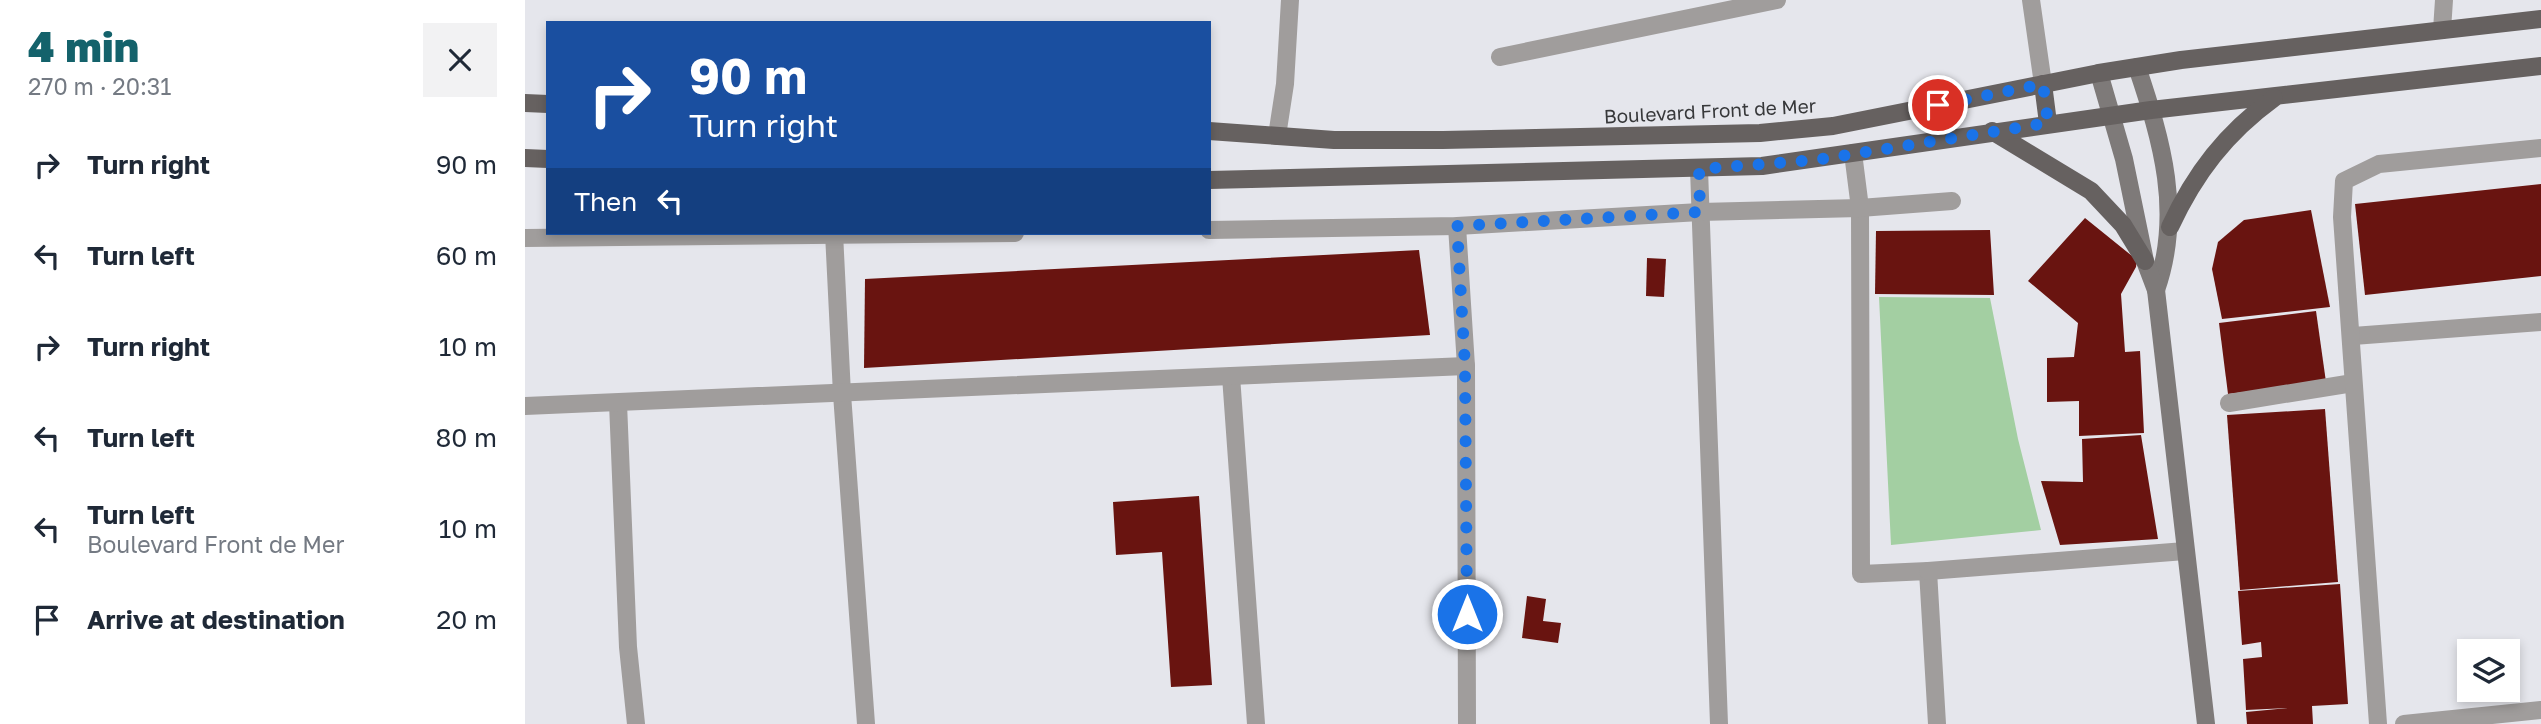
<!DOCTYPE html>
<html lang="en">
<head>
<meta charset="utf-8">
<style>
	:root { --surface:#fff; --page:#f2f2f3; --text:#1f2937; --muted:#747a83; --accent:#14626b }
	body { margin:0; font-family:"Golos Text",sans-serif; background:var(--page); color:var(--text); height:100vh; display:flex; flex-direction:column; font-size:26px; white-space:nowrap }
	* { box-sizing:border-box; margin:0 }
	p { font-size:23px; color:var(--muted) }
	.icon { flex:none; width:38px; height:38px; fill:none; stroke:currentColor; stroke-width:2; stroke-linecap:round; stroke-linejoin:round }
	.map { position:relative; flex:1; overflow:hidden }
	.drawer { display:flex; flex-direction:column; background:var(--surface); width:525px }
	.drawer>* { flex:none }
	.hud { position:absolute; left:21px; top:21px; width:665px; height:214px; border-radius:0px; box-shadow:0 4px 10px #0003; background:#1a4fa0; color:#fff; overflow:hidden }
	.buttons { position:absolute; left:1932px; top:639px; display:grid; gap:14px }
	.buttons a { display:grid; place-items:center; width:63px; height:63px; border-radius:0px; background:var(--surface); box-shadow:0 4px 10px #0003; font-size:35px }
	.pin { position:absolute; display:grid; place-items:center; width:60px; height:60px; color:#fff; margin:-30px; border:4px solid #fff; border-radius:50%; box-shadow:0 2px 7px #0007 }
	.me { position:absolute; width:77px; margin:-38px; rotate:0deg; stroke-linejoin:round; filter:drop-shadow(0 0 5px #0008) }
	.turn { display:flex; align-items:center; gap:24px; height:147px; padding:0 28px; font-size:32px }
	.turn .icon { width:91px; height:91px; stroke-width:2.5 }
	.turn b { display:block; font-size:49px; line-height:60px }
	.then { display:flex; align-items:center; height:66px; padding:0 28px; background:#0003; gap:14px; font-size:26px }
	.round { display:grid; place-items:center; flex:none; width:74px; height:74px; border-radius:0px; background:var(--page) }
	.headline { display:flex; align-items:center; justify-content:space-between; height:119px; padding:0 28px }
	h1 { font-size:42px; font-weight:800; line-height:52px; color:var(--accent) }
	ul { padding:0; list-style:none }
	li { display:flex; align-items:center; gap:21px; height:91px; padding:0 28px }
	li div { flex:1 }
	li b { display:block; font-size:26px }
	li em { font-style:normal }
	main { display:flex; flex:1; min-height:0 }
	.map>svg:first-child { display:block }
	.green { fill:#a3cfa2 }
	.building { fill:#691410 }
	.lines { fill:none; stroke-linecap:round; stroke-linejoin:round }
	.lane { stroke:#a09d9c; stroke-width:18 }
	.street { stroke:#a09d9c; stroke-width:18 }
	.secondary { stroke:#7e7a79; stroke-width:18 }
	.primary { stroke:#666160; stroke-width:18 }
	.route { stroke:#1a73e8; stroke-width:12; stroke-dasharray:0 21.6 }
	.labels { text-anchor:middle; stroke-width:7; stroke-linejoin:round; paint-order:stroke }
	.street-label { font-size:19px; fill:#37383a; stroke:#e5e6ec }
</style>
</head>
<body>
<main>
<section class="drawer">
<div class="headline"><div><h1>4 min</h1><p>270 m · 20:31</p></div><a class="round"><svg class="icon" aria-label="close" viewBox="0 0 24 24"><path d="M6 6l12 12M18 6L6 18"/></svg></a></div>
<ul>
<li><svg class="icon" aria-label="right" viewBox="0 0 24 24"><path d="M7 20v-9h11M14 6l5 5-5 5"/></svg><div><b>Turn right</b></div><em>90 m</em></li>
<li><svg class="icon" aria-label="left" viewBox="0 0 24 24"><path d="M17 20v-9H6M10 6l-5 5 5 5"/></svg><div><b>Turn left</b></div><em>60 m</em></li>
<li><svg class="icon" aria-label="right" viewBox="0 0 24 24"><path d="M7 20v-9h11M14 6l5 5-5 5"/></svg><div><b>Turn right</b></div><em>10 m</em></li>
<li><svg class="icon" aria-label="left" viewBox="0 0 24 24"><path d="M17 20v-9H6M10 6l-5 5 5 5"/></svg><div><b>Turn left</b></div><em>80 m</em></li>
<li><svg class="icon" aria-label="left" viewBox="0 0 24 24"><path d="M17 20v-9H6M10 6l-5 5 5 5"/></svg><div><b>Turn left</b><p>Boulevard Front de Mer</p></div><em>10 m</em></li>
<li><svg class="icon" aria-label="arrive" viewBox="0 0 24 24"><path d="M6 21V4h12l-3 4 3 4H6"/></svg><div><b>Arrive at destination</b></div><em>20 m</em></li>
</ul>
</section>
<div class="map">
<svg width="2016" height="724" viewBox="0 0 2016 724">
	<rect width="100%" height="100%" fill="#e5e6ec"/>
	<path class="green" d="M 1354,297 L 1465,298 L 1493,439 L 1516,530 L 1366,545 Z"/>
	<g class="building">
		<path d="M 2016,184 L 2016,276 L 1840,295 L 1830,204 Z"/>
		<path d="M 1786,210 L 1805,307 L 1697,319 L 1687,269 L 1693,242 L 1719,220 Z"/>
		<path d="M 1560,218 L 1612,260 L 1611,267 L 1596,294 L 1600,352 L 1615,351 L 1619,433 L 1554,436 L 1554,401 L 1522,402 L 1522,358 L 1549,357 L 1553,323 L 1503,281 Z"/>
		<path d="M 1465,230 L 1469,295 L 1350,294 L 1351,231 Z"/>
		<path d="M 894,250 L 905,335 L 339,368 L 340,279 Z"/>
		<path d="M 1122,258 L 1141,259 L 1139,297 L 1121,296 Z"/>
		<path d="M 1791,311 L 1801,382 L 1703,394 L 1694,323 Z"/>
		<path d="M 1800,409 L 1813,582 L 1715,590 L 1702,415 Z"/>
		<path d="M 1616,435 L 1633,539 L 1535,545 L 1516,481 L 1558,482 L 1557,439 Z"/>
		<path d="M 674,496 L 687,685 L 646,687 L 637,552 L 591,555 L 588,502 Z"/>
		<path d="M 1815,584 L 1823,704 L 1787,706 L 1788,724 L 1722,724 L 1721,712 L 1764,708 L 1721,710 L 1718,659 L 1737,657 L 1736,642 L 1717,645 L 1713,591 Z"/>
		<path d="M 1002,596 L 1021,599 L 1018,621 L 1036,623 L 1033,643 L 997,638 Z"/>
	</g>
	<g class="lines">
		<g class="lane">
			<path d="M 1506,0 L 1518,84"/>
			<path d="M 975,57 L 1252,0"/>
			<path d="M 752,136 L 760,84 L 765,0"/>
		</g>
		<g class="street">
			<path d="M 1917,30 L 1919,0"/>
			<path d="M 1328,153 L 1335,208 L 1336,574 L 1403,571 L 1412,724"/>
			<path d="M 1174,169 L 1194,724"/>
			<path d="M 932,226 L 941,366 L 942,724"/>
			<path d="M 684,230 L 932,226 L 1175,212 L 1335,208 L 1427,201"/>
			<path d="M 309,233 L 317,394 L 341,724"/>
			<path d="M 0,238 L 490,233"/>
			<path d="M 1828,336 L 2016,322"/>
			<path d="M 706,376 L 731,724"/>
			<path d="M 93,403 L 103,647 L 111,724"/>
			<path d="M 1704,403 L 1828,383"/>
			<path d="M 0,406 L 941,366"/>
			<path d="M 1403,571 L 1660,551"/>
			<path d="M 1853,724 L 1817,217 L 1819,181 L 1854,164 L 2016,148"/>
			<path d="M 1879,724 L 2016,710"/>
		</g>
		<g class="secondary">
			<path d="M 1612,67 C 1637,141 1658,213 1631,290"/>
			<path d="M 1574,73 L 1599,159 L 1620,261 L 1631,290 L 1681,724"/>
		</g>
		<g class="primary">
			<path d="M 1518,84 L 1523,123"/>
			<path d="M 0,103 L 23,104"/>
			<path d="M 684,131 L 809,140 L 918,140 L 1235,133 L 1308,126 L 1574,73 L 1656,60 L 2016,19"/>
			<path d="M 1467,131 L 1566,191 L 1598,225 L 1620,261"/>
			<path d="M 0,158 L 23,159"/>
			<path d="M 684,180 L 1237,166 L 1626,110 L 2016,66"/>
			<path d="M 1645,227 C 1670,173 1701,133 1749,98"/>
		</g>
	</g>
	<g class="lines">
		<path class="route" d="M 942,614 L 940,366 L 932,226 L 1175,212 L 1174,169 L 1291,160 L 1523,123 L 1518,84 L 1413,105"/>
	</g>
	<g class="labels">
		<g class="street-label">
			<text transform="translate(1185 111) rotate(-3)" y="7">Boulevard Front de Mer</text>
		</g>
	</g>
</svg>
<div class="buttons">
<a><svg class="icon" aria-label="layers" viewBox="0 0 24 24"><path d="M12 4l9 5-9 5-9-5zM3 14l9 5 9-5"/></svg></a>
</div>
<div class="pin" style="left:1413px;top:105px;background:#d93025"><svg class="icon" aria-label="arrive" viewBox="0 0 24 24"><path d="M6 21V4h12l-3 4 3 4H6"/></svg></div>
<svg class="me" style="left:942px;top:614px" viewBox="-20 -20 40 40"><circle r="17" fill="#1a73e8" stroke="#fff" stroke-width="3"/><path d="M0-11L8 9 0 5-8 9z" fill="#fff"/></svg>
<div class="hud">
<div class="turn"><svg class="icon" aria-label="right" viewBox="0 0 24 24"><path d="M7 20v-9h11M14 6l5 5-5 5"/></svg><div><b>90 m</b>Turn right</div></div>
<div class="then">Then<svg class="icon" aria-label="left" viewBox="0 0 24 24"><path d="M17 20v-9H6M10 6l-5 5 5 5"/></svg></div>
</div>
</div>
</main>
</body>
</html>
